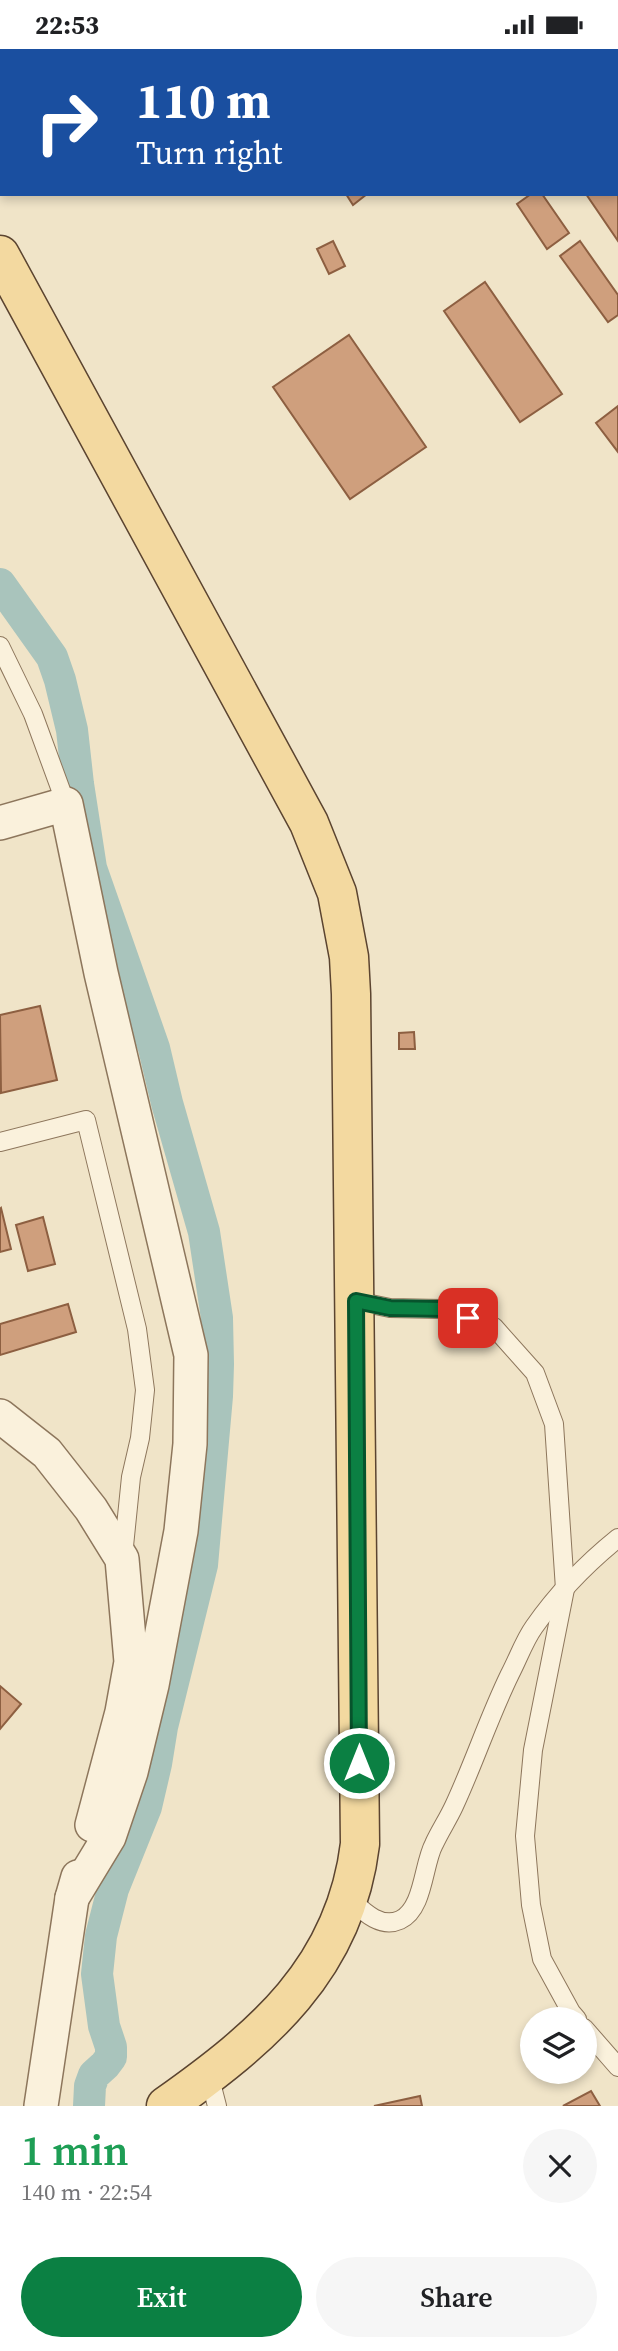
<!DOCTYPE html>
<html lang="en">
<head>
<meta charset="utf-8">
<style>
	:root { --surface:#fff; --page:#f6f6f6; --text:#202124; --muted:#757577; --accent:#0b8043 }
	body { margin:0; font-family:"Source Serif 4",serif; background:var(--page); color:var(--text); height:100vh; display:flex; flex-direction:column; font-size:26px; white-space:nowrap }
	* { box-sizing:border-box; margin:0 }
	p { font-size:23px; color:var(--muted) }
	.icon { flex:none; width:38px; height:38px; fill:none; stroke:currentColor; stroke-width:2; stroke-linecap:round; stroke-linejoin:round }
	.map { position:relative; height:2057px; overflow:hidden }
	.side { display:flex; flex-direction:column; background:var(--surface); flex:1 }
	.side>* { flex:none }
	.banner { position:absolute; left:0px; top:0px; width:620px; height:147px; box-shadow:0 4px 10px #0003; background:#1a4fa0; color:#fff; overflow:hidden }
	.buttons { position:absolute; left:520px; top:1958px; display:grid; gap:14px }
	.buttons a { display:grid; place-items:center; width:77px; height:77px; border-radius:50%; background:var(--surface); box-shadow:0 4px 10px #0003; font-size:35px }
	.pin { position:absolute; display:grid; place-items:center; width:60px; height:60px; color:#fff; margin:-30px; border-radius:14px; box-shadow:0 4px 10px #0006 }
	.me { position:absolute; width:77px; margin:-38px; rotate:0deg; stroke-linejoin:round; filter:drop-shadow(0 0 5px #0008) }
	.turn { display:flex; align-items:center; gap:24px; height:147px; padding:0 21px; font-size:32px }
	.turn .icon { width:91px; height:91px; stroke-width:2.5 }
	.turn b { display:block; font-size:49px; line-height:60px }
	.round { display:grid; place-items:center; flex:none; width:74px; height:74px; border-radius:37px; background:var(--page) }
	.headline { display:flex; align-items:center; justify-content:space-between; height:119px; padding:0 21px }
	h1 { font-size:42px; font-weight:600; line-height:52px; color:#1e9e55 }
	.action { display:flex; gap:14px; margin-top:auto; padding:14px 21px }
	.action a { flex:1; height:80px; border-radius:42px; background:var(--accent); color:#fff; font-size:28px; font-weight:600; line-height:80px; text-align:center }
	.action a+a { background:var(--page); color:var(--text) }
	.status { display:flex; justify-content:space-between; align-items:center; height:49px; padding:0 35px; background:var(--surface); direction:ltr }
	.status svg { height:19px; fill:currentColor }
	.map>svg:first-child { display:block }
	.lines { fill:none; stroke-linecap:round; stroke-linejoin:round }
	.canal { stroke:#a9c4bc; stroke-width:32 }
	.building { fill:#cf9f7d; stroke:#8d5f41; stroke-width:2 }
	.service-casing { stroke:#8d765c; stroke-width:20 }
	.minor-casing { stroke:#8d765c; stroke-width:36 }
	.primary-casing { stroke:#5b4430; stroke-width:41 }
	.service { stroke:#faf1dc; stroke-width:18 }
	.minor { stroke:#faf1dc; stroke-width:33 }
	.primary { stroke:#f3d9a0; stroke-width:38 }
	.route-casing { stroke:#07532c; stroke-width:18 }
	.route { stroke:#0b8043; stroke-width:12 }
</style>
</head>
<body>
<div class="status"><b>22:53</b><svg viewBox="0 0 49 12"><path d="M0 12V9h3v3zM5 12V6h3v6zM10 12V3h3v9zM15 12V0h3v12zM26 1h20v11H26zM47 4h2v5h-2z"/></svg></div>
<div class="map">
<svg width="618" height="2057" viewBox="0 0 618 2057">
	<rect width="100%" height="100%" fill="#f0e4c8"/>
	<g class="lines">
		<path class="canal" d="M 0,535 L 52,608 L 60,631 L 72,681 L 78,735 L 91,819 L 154,999 L 167,1054 L 204,1183 L 217,1269 L 218,1315 L 217,1347 L 202,1516 L 162,1678 L 156,1715 L 146,1758 L 113,1840 L 101,1887 L 97,1925 L 104,1977 L 111,1998 L 111,2008 L 105,2016 L 94,2026 L 90,2037 L 89,2057"/>
	</g>
	<g class="building">
		<path d="M 0,0 L 19,2 L 2,2 L 0,37 Z"/>
		<path d="M 618,120 L 618,192 L 586,145 L 618,145 Z"/>
		<path d="M 346,145 L 367,145 L 353,156 Z"/>
		<path d="M 531,145 L 542,145 L 569,184 L 547,200 L 517,155 Z"/>
		<path d="M 333,192 L 345,217 L 329,225 L 317,200 Z"/>
		<path d="M 580,192 L 618,246 L 618,266 L 608,273 L 560,207 Z"/>
		<path d="M 485,233 L 562,345 L 520,373 L 444,262 Z"/>
		<path d="M 349,286 L 426,398 L 350,450 L 273,338 Z"/>
		<path d="M 618,357 L 618,403 L 596,374 Z"/>
		<path d="M 40,957 L 57,1031 L 1,1044 L 0,966 Z"/>
		<path d="M 414,983 L 415,1000 L 399,1000 L 399,984 Z"/>
		<path d="M 1,1159 L 11,1200 L 0,1203 L 0,1160 Z"/>
		<path d="M 43,1168 L 55,1215 L 28,1222 L 16,1176 Z"/>
		<path d="M 68,1255 L 76,1283 L 0,1306 L 0,1275 Z"/>
		<path d="M 0,1637 L 21,1655 L 0,1680 Z"/>
		<path d="M 591,2042 L 600,2057 L 563,2057 Z"/>
		<path d="M 420,2047 L 422,2057 L 374,2057 Z"/>
	</g>
	<g class="lines">
		<defs>
			<g id="service">
				<path d="M 0,597 L 33,665 L 66,755"/>
				<path d="M 0,1093 L 86,1071 L 137,1280 L 145,1341 L 140,1389 L 131,1428 L 123,1507"/>
				<path d="M 356,1252 L 390,1259 L 442,1260 L 494,1278 L 535,1324 L 554,1375 L 565,1540 L 533,1701 L 525,1787 L 531,1856 L 542,1910 L 571,1963 L 577,1970"/>
				<path d="M 350,1850 C 363,1862 380,1880 400,1871 C 424,1860 423,1815 434,1795 C 440,1782 448,1770 454,1757 C 474,1714 489,1668 510,1625 C 518,1610 524,1592 534,1578 C 557,1545 587,1514 618,1489"/>
				<path d="M 584,1979 L 618,2018"/>
				<path d="M 209,2026 L 217,2057"/>
			</g>
			<g id="minor">
				<path d="M 0,774 L 66,755 L 101,924 L 191,1306 L 190,1395 L 181,1482 L 152,1636 L 131,1723 L 109,1788 L 72,1849"/>
				<path d="M 0,1367 L 47,1404 L 91,1460 L 122,1510 L 131,1613 L 122,1663 L 92,1776"/>
				<path d="M 41,2057 L 72,1849 L 78,1828"/>
			</g>
			<path id="primary" d="M 0,206 L 309,774 L 337,844 L 349,908 L 351,945 L 360,1795 C 345,1920 262,1989 166,2057"/>
		</defs>
		<use href="#service" class="service-casing"/>
		<use href="#minor" class="minor-casing"/>
		<use href="#primary" class="primary-casing"/>
		<use href="#service" class="service"/>
		<use href="#minor" class="minor"/>
		<use href="#primary" class="primary"/>
	</g>
	<g class="lines">
		<defs>
			<path id="route" d="M 359,1714 L 356,1252 L 390,1259 L 442,1260 L 468,1269"/>
		</defs>
		<use href="#route" class="route-casing"/>
		<use href="#route" class="route"/>
	</g>
</svg>
<div class="buttons">
<a><svg class="icon" aria-label="layers" viewBox="0 0 24 24"><path d="M12 4l9 5-9 5-9-5zM3 14l9 5 9-5"/></svg></a>
</div>
<div class="pin" style="left:468px;top:1269px;background:#d93025"><svg class="icon" aria-label="arrive" viewBox="0 0 24 24"><path d="M6 21V4h12l-3 4 3 4H6"/></svg></div>
<svg class="me" style="left:359px;top:1714px" viewBox="-20 -20 40 40"><circle r="17" fill="#0b8043" stroke="#fff" stroke-width="3"/><path d="M0-11L8 9 0 5-8 9z" fill="#fff"/></svg>
<div class="banner">
<div class="turn"><svg class="icon" aria-label="right" viewBox="0 0 24 24"><path d="M7 20v-9h11M14 6l5 5-5 5"/></svg><div><b>110 m</b>Turn right</div></div>
</div>
</div>
<section class="side">
<div class="headline"><div><h1>1 min</h1><p>140 m · 22:54</p></div><a class="round"><svg class="icon" aria-label="close" viewBox="0 0 24 24"><path d="M6 6l12 12M18 6L6 18"/></svg></a></div>
<div class="action"><a>Exit</a><a>Share</a></div>
</section>
</body>
</html>
